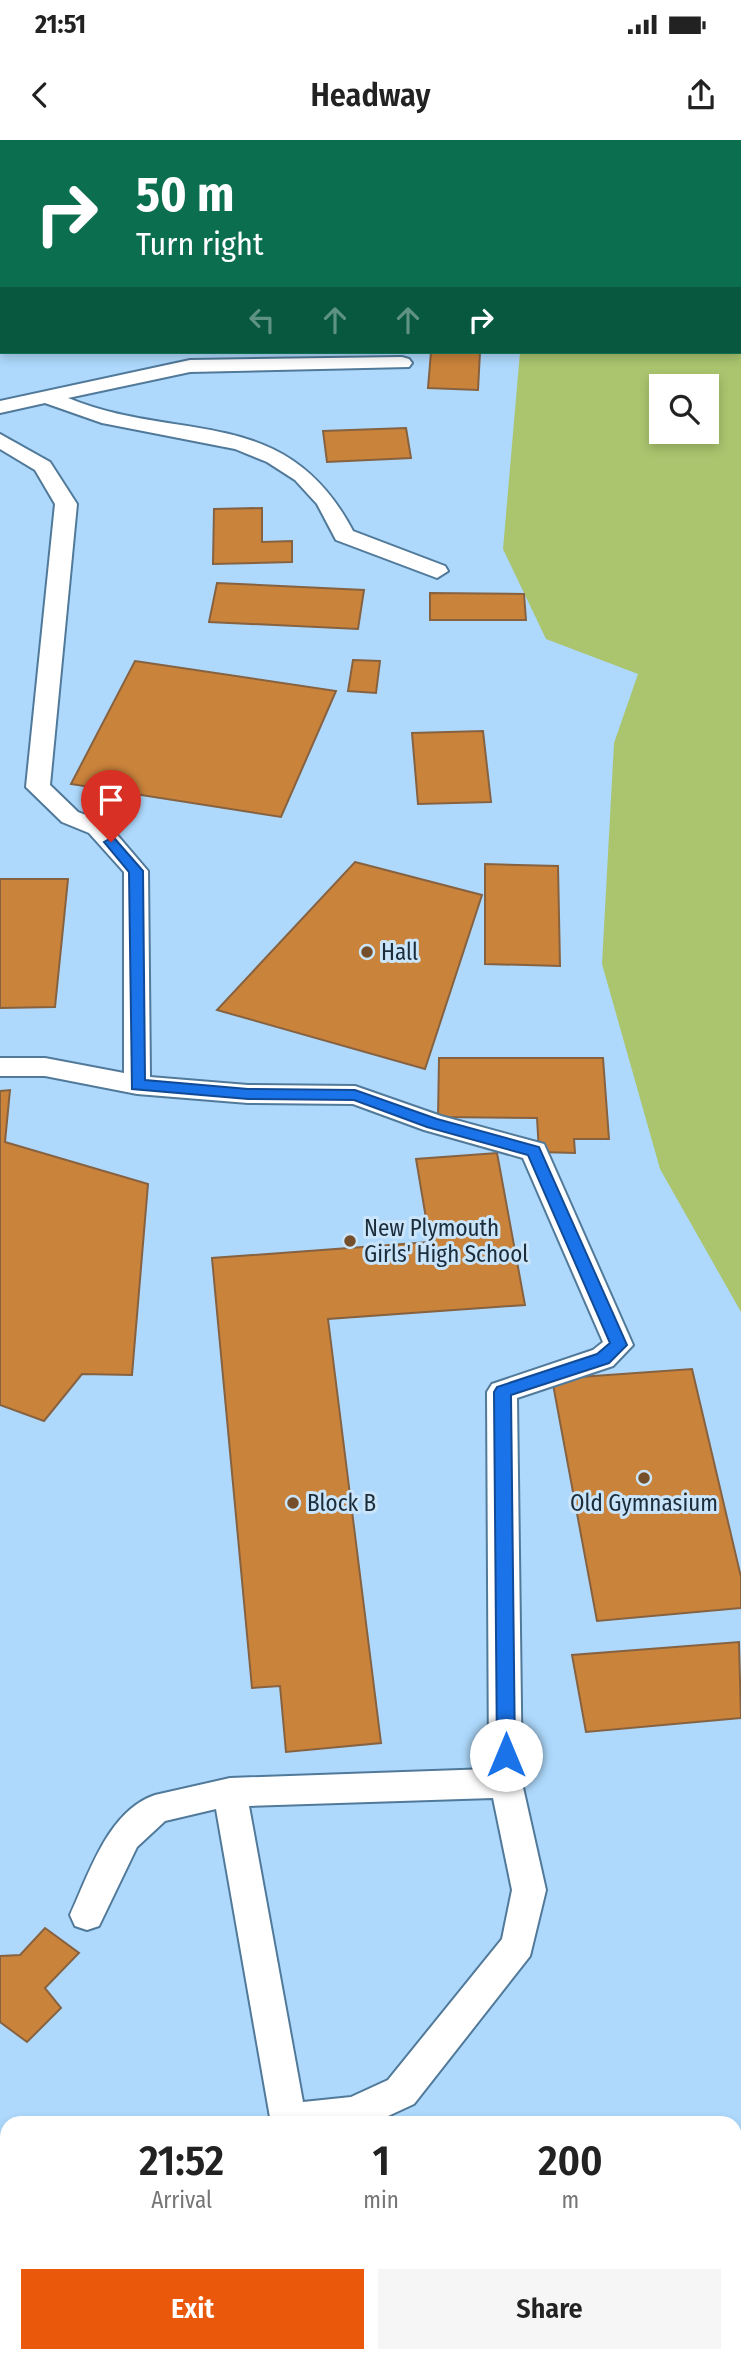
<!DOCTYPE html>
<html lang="en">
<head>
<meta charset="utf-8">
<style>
	:root { --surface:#fff; --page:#f6f6f6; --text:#222; --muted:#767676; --accent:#ea580c }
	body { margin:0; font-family:"Fira Sans Condensed",sans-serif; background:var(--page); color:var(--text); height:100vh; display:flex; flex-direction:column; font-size:26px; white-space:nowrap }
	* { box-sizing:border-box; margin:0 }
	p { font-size:23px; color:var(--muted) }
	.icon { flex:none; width:38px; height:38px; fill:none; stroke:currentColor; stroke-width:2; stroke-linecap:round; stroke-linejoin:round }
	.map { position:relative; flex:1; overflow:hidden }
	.sheet { position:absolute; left:0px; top:1976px; width:742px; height:247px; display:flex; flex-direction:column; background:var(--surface); border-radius:21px 21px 0 0; box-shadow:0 4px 10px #0003 }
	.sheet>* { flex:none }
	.banner { position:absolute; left:0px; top:0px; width:742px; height:214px; box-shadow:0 4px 10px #0003; background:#0b6e4f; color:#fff; overflow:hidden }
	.tools { position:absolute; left:649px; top:234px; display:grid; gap:14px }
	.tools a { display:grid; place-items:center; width:70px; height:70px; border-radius:0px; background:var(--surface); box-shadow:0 4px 10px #0003; font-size:35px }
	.pin { position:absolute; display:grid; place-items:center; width:60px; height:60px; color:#fff; margin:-72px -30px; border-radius:50% 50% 50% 0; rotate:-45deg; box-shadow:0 0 7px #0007 }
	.pin .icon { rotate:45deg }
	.me { position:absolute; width:77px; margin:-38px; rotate:0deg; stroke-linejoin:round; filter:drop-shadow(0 0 5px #0008) }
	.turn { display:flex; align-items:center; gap:24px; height:147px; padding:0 21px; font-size:32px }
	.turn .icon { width:91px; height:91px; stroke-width:2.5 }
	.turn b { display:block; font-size:49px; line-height:60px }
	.lanes { display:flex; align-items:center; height:66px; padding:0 21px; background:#0003; justify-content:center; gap:35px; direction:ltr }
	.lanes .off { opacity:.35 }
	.eta { display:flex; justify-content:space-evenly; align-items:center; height:119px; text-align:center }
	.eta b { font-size:42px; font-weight:600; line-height:49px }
	.button { display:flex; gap:14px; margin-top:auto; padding:14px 21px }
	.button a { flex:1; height:80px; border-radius:0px; background:var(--accent); color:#fff; font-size:28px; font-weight:600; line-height:80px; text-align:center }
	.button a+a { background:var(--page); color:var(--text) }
	.status { display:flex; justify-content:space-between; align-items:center; height:49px; padding:0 35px; background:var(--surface); direction:ltr }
	.status svg { height:19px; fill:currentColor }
	header { display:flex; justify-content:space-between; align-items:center; height:91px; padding:0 21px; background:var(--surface); font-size:32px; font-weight:600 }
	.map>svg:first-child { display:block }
	.green { fill:#aac56e; fill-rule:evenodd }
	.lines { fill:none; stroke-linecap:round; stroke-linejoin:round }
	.river { fill:#9869cf; fill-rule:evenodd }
	.building { fill:#ca833b; stroke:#866241; stroke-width:2 }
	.service-casing { stroke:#517999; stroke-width:4 }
	.minor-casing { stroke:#517999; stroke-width:4 }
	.trunk-casing { stroke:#fff; stroke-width:4 }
	.service { fill:#fff; fill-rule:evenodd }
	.minor { fill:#fff; fill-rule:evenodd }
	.trunk { fill:#ec7ca0; fill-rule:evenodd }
	.route { fill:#1a73e8; stroke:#114b97; stroke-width:2 }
	.poi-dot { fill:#754f2b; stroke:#cae4f9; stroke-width:2.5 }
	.labels { text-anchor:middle; stroke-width:6; stroke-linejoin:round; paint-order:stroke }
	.poi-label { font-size:23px; fill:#1b2c3a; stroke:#cae4f9; text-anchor:start }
</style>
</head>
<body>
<div class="status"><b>21:51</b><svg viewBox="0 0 49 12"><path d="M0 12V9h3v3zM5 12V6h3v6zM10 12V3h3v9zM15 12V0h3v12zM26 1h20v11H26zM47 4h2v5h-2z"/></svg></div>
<header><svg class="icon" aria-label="back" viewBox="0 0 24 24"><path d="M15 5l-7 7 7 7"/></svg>Headway<svg class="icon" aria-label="share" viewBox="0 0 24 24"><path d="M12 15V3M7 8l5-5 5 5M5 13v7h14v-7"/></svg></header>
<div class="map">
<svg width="741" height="2221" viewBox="0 0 741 2221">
	<rect width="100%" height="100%" fill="#aed9fc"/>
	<path class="green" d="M 390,0 L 741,0 L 741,1172 L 660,1029 L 602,824 L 614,603 L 638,534 L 546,499 L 503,409 L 520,212 L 740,212 L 740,2 ZM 662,247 L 707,247 L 707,292 L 662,292 Z"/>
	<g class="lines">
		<g class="river">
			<path d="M 623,0 L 686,0 L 687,2 L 625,2 Z"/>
			<rect x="740" y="7" width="1" height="38"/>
		</g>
	</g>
	<g class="building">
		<rect x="0" y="72" width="2" height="129"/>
		<rect x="0" y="72" width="2" height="129"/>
		<path d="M 431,212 L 480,212 L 478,250 L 428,248 Z"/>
		<path d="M 406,288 L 411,318 L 327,322 L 323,291 Z"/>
		<path d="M 262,368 L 262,402 L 292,401 L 292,422 L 213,424 L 214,369 Z"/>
		<path d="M 217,443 L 364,450 L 358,489 L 209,482 Z"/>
		<path d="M 430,453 L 524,454 L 526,480 L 430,480 Z"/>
		<path d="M 353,520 L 380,521 L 376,553 L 348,551 Z"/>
		<path d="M 135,521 L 336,551 L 281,677 L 71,644 Z"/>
		<path d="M 483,591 L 491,662 L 418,664 L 412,593 Z"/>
		<path d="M 355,722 L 482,755 L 425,929 L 217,870 Z"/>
		<path d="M 485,724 L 558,726 L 560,826 L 485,824 Z"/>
		<path d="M 0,739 L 68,739 L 55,867 L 0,868 Z"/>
		<path d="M 439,918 L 603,918 L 609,999 L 574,999 L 575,1013 L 539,1012 L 537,978 L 438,977 Z"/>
		<path d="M 10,950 L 5,1002 L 148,1044 L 132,1235 L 82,1234 L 44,1281 L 0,1265 L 0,951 Z"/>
		<path d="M 497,1013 L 525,1165 L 328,1179 L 381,1603 L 286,1612 L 280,1546 L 252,1548 L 212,1118 L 430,1102 L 416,1019 Z"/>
		<path d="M 692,1229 L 741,1437 L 741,1468 L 597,1481 L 552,1239 Z"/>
		<path d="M 739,1502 L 741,1578 L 586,1592 L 572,1515 Z"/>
		<path d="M 45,1788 L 79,1813 L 45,1848 L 61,1868 L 27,1902 L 0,1882 L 0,1816 L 20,1815 Z"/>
	</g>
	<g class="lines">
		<defs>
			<g id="service">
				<path d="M 402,217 L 409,219 L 412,223 L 409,227 L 190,232 L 68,258 C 179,304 285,262 353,391 L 445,426 L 448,431 L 437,438 L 336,400 L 317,364 L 295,340 L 267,322 L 235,309 L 102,283 L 45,263 L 0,273 L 0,261 L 190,220 Z"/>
				<path d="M 0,294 L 50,322 L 77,364 L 50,645 L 78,672 L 107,683 L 148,731 L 150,937 L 248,945 L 355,946 L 441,976 L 544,1004 L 633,1205 L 613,1226 L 517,1258 L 522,1643 L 546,1750 L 530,1816 L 414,1964 L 373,1983 L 271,1983 L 216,1669 L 165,1681 L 137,1707 L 99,1786 L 87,1790 L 75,1786 L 70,1775 C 89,1734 108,1671 155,1655 L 230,1638 L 489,1629 L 487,1252 L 492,1244 L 593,1210 L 603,1202 L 523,1018 L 424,990 L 353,964 L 248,963 L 137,954 L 45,936 L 0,936 L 0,918 L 45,918 L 124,933 L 124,732 L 89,693 L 62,682 L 26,647 L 55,364 L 35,330 L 0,309 ZM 493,1658 L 512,1750 L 502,1799 L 388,1940 L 351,1957 L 303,1962 L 249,1666 Z"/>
			</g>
			<rect id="minor" x="361" y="2216" width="52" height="5"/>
			<g id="trunk">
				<rect x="735" y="2008" width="6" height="48"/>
				<path d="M 741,2140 L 741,2192 L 735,2193 L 735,2141 Z"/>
				<path d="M 7,2164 L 8,2216 L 0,2218 L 0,2166 Z"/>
				<path d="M 112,2216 L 218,2216 L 220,2221 L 114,2221 Z"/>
				<path d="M 258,2216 L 345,2216 L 343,2221 L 256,2221 Z"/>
			</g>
		</defs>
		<use href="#service" class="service-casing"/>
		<use href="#minor" class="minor-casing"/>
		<use href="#trunk" class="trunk-casing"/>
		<use href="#service" class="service"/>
		<use href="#minor" class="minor"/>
		<use href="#trunk" class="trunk"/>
	</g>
	<path class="route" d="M 111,698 L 115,699 L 143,731 L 145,940 L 248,949 L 355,950 L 437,979 L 539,1007 L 627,1205 L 609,1223 L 511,1255 L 515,1615 L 513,1621 L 500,1621 L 497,1615 L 494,1252 L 497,1247 L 597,1214 L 610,1203 L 528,1015 L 427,987 L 354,960 L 248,959 L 132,949 L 129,732 L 104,702 Z"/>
	<g class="poi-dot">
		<circle cx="367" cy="812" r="7"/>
		<circle cx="350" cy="1101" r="7"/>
		<circle cx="644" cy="1338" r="7"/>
		<circle cx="293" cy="1363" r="7"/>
	</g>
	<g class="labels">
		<g class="poi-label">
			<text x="381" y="820">Hall</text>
			<text x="364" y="1096">New Plymouth<tspan x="364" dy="26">Girls' High School</tspan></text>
			<text x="307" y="1371">Block B</text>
			<text x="644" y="1371" text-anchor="middle">Old Gymnasium</text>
		</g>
	</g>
</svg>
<div class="tools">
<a><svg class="icon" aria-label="search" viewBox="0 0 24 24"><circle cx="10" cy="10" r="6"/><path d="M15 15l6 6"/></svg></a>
</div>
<div class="pin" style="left:111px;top:702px;background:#d93025"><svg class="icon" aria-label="arrive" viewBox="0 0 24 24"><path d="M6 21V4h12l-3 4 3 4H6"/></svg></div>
<svg class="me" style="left:506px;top:1615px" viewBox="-20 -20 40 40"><circle r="19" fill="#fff"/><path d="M0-13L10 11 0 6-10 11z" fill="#1a73e8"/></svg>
<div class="banner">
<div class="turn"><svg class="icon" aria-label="right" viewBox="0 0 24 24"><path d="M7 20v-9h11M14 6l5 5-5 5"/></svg><div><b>50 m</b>Turn right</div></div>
<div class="lanes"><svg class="icon off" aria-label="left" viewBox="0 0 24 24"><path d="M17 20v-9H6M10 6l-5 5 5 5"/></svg><svg class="icon off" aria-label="ahead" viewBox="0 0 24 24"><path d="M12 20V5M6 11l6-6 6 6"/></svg><svg class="icon off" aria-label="ahead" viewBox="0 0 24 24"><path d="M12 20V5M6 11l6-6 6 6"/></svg><svg class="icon" aria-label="right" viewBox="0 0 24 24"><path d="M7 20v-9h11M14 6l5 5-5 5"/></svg></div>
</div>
<section class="sheet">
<div class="eta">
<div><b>21:52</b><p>Arrival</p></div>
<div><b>1</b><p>min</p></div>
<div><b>200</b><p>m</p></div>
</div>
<div class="button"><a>Exit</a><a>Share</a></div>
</section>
</div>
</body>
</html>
